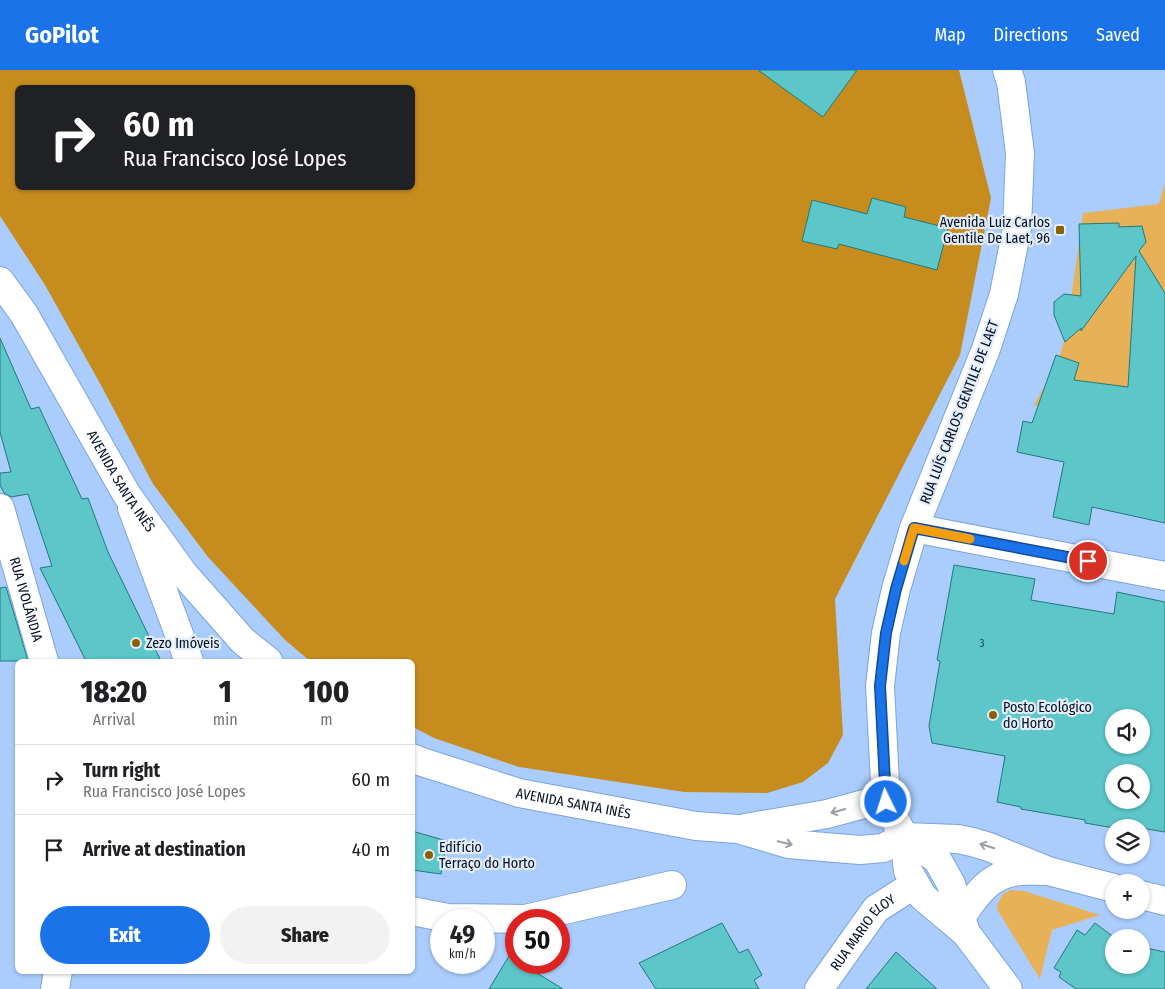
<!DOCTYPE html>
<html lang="en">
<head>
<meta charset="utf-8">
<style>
	:root { --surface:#fff; --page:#f2f2f2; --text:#202124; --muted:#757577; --line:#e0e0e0; --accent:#1a73e8 }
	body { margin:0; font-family:"Fira Sans Condensed",sans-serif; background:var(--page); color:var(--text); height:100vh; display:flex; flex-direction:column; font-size:19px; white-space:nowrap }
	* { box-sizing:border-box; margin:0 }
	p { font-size:16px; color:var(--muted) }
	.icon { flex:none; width:28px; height:28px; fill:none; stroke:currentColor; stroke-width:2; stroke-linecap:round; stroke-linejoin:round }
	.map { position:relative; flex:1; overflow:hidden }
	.sheet { position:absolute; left:15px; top:589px; width:400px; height:315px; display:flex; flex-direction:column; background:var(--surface); border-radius:8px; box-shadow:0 1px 4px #0004 }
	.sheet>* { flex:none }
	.hud { position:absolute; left:15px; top:15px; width:400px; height:105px; border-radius:8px; box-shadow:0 1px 4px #0004; background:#202124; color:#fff; overflow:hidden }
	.tools { position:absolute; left:1105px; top:639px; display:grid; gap:10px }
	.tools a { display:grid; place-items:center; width:45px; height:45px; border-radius:50%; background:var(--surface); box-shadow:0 1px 4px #0004; font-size:25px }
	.speed { position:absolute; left:430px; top:839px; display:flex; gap:10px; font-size:25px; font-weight:700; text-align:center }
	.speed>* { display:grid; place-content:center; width:65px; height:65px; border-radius:50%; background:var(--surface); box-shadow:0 1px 4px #0004; line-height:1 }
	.speed small { font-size:12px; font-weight:400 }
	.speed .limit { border:8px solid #d22; background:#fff; color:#111 }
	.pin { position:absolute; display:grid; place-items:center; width:42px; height:42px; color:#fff; margin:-21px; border:2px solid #fff; border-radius:50%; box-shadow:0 1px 5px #0007 }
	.me { position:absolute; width:55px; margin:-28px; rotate:356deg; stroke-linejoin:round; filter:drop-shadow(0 0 4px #0008) }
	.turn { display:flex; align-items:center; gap:18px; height:105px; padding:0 25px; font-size:22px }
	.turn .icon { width:65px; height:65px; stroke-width:2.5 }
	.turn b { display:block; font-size:35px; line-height:42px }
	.eta { display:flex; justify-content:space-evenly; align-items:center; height:85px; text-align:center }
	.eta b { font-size:30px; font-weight:800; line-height:35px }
	.cta { display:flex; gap:10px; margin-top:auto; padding:10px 25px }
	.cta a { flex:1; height:58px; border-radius:30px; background:var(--accent); color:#fff; font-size:20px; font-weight:800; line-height:58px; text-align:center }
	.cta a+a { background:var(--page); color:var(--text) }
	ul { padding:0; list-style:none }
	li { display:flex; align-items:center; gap:15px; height:70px; padding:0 25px; border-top:1px solid var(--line) }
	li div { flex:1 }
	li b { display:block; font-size:19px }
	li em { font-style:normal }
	header { display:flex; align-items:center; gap:30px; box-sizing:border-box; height:70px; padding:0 25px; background:var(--accent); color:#fff }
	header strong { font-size:24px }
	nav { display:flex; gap:28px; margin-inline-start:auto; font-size:18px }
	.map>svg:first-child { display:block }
	.green { fill:#e7b157 }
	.forest { fill:#c68d1e; fill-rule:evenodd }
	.building { fill:#5cc6c9; stroke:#23787a; fill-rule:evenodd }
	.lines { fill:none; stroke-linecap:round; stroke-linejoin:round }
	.minor-casing { stroke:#7ba3de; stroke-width:30 }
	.secondary-casing { stroke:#7ba3de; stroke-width:30 }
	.minor { stroke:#fff; stroke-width:28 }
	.secondary { stroke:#fff; stroke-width:28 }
	.oneway { stroke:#9a9fa7 }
	.route-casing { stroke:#114b97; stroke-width:12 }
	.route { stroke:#1a73e8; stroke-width:9 }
	.slow { stroke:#f59e0b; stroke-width:9 }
	.poi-dot { fill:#8b6002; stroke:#e3ecf9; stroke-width:2 }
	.labels { text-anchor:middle; stroke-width:4.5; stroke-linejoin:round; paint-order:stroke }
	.number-label { font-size:11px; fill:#183c4c }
	.poi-label { font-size:14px; fill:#020e23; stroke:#e3ecf9; text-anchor:start }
	.street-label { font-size:14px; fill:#020e23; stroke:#e3ecf9 }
</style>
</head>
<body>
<header>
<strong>GoPilot</strong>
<nav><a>Map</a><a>Directions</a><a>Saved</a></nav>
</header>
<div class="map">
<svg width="1165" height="919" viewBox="0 0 1165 919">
	<rect width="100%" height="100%" fill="#abcdfe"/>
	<g class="green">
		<path d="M 1165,113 L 1165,343 L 1113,355 L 1034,335 L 1058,292 L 1069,255 L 1071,229 L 1083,143 L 1159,134 Z"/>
		<path d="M 1011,820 L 1024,821 L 1100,845 L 1052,860 L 1040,909 L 998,841 L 997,835 L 1003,824 Z"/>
	</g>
	<path class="forest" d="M 0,0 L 959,0 L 991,128 L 960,285 L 835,529 L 843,665 L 828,693 L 803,712 L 767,723 L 684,722 L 519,697 L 434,668 L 413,657 L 412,591 L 310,591 L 285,570 L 208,487 L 153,414 L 102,317 L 45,215 L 0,146 ZM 18,18 L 412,18 L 412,118 L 18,118 Z"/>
	<g class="building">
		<path d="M 758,0 L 857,0 L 823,47 Z"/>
		<path d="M 872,128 L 906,137 L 904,147 L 948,158 L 937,200 L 839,174 L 837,179 L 802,171 L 812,130 L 867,144 Z"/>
		<path d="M 1119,153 L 1119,157 L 1142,156 L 1146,172 L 1139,181 L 1165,223 L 1165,453 L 1092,437 L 1089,455 L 1053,447 L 1064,392 L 1017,382 L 1023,351 L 1032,353 L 1056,285 L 1079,293 L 1074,310 L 1128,317 L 1136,186 L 1081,261 L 1081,258 L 1065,272 L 1054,245 L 1054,232 L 1064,224 L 1081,226 L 1079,154 Z"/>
		<path d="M 0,268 L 31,339 L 39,337 L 82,429 L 88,428 L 108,482 L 161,591 L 86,591 L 40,498 L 52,496 L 28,424 L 11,427 L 4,423 L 0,415 L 0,403 L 11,402 L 0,362 Z"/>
		<path d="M 954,495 L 1035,509 L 1031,530 L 1114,544 L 1117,522 L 1165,532 L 1165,762 L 1116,754 L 1116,758 L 1114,758 L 1085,753 L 1085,750 L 1021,739 L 1021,737 L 997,732 L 1005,686 L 932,673 L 929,656 L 940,591 L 937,590 ZM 1114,648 L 1141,648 L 1141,675 L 1114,675 ZM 1114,702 L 1141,702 L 1141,730 L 1114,730 Z"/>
		<path d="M 6,517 L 15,547 L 28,591 L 0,591 L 0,518 Z"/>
		<path d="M 412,761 L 447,771 L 441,804 L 412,800 Z"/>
		<path d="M 722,853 L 739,883 L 748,879 L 762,905 L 754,910 L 759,919 L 656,919 L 639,893 Z"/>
		<path d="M 1095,853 L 1115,868 L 1114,868 L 1114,895 L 1141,895 L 1141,877 L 1165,882 L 1165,919 L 1076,919 L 1059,907 L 1061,902 L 1054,898 L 1077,860 L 1085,865 Z"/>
		<path d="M 896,882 L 937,919 L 866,919 Z"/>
		<path d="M 509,886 L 516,891 L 516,892 L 519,892 L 563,919 L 489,919 Z"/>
	</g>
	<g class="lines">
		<defs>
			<g id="minor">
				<path id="s1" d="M 0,438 L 44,591"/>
				<path d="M 132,438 L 189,591"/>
				<path d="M 914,458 L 1165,506"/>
				<path d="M 904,767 L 958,769 L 972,772 L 989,777 L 1048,801 L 1114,818"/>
				<path d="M 1141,825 L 1165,831"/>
				<path d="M 412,841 L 448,848 L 525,849 L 672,815"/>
				<path d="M 961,847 C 975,827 988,806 1014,802 C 1023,800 1033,801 1042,801"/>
				<path d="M 55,919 L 58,901"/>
				<path id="s2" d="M 819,919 L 876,839 L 915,814"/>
			</g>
			<g id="secondary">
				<path d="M 1007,0 L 1011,12 L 1020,83 L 1017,158 L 1004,224 L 986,279 L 914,458 L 896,519 L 886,563 L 880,616 L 886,732 L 904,767 L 908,801 L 923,827 L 966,863 L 1008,919"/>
				<path id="s3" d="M 0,211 L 24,244 L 127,425 L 183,503 L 243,571 L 268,591"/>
				<path id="s4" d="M 412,688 L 422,692 L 519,723 L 696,756 L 738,759 L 789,774 L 860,780 L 883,778 L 904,767"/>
				<path d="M 745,758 L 827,744 L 864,734 L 886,732"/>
				<path d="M 904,767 L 937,789 L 951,814 L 966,863"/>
			</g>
		</defs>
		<use href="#minor" class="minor-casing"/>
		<use href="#secondary" class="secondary-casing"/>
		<use href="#minor" class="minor"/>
		<use href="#secondary" class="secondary"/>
	</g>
	<defs><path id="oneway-shaft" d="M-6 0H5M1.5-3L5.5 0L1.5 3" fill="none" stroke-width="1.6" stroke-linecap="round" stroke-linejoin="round" transform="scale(1.25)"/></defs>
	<g class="oneway">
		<use href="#oneway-shaft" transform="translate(838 741) rotate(164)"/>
		<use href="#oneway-shaft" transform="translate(785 773) rotate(13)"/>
		<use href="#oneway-shaft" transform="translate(987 776) rotate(-162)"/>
	</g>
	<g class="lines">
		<defs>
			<path id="route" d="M 886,732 L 880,616 L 886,563 L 896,519 L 914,458 L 1088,491"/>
		</defs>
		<use href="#route" class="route-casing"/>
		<use href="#route" class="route"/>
		<path class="slow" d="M 904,491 L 914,458 L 970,469"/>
	</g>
	<g class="poi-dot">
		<rect x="1055" y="155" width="10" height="10" rx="2.5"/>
		<circle cx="136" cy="573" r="5"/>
		<circle cx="993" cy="645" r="5"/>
		<circle cx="429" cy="785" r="5"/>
	</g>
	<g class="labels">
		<g class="number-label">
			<text x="982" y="577">3</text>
		</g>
		<g class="poi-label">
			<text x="1050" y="157" text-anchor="end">Avenida Luiz Carlos<tspan x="1050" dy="16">Gentile De Laet, 96</tspan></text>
			<text x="146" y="578">Zezo Imóveis</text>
			<text x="1003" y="642">Posto Ecológico<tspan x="1003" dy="16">do Horto</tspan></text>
			<text x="439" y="782">Edifício<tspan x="439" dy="16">Terraço do Horto</tspan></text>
		</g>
		<g class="street-label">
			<text transform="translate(959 342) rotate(-69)" y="5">RUA LUÍS CARLOS GENTILE DE LAET</text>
			<text dy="5" stroke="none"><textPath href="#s3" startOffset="234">AVENIDA SANTA INÊS</textPath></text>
			<text dy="5" stroke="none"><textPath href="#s1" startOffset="95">RUA IVOLÂNDIA</textPath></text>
			<text dy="5" stroke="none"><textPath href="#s4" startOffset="168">AVENIDA SANTA INÊS</textPath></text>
			<text dy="5" stroke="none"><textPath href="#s2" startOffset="72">RUA MARIO ELOY</textPath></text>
		</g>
	</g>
</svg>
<div class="tools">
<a><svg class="icon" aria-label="sound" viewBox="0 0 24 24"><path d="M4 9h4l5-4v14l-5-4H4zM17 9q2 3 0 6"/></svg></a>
<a><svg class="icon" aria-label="search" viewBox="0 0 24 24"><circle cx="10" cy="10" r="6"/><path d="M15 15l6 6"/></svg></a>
<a><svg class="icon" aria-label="layers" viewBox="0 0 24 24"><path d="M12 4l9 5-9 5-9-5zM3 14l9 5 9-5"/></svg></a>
<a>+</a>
<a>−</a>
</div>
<div class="speed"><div>49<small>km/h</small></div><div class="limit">50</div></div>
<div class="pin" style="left:1088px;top:491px;background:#d93025"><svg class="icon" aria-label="arrive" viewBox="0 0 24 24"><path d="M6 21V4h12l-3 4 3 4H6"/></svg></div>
<svg class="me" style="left:886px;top:732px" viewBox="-20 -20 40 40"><circle r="17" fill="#1a73e8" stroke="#fff" stroke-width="3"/><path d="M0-11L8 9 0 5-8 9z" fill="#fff"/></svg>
<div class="hud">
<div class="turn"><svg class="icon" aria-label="right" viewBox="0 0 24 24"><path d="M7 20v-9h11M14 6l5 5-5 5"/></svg><div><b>60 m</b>Rua Francisco José Lopes</div></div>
</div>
<section class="sheet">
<div class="eta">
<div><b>18:20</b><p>Arrival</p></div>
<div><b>1</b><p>min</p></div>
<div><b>100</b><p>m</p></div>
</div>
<ul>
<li><svg class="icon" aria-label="right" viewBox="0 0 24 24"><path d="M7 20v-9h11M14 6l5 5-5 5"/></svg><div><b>Turn right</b><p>Rua Francisco José Lopes</p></div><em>60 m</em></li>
<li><svg class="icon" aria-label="arrive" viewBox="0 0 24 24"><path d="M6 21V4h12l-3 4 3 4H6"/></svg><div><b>Arrive at destination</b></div><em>40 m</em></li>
</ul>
<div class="cta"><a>Exit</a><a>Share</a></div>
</section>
</div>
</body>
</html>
